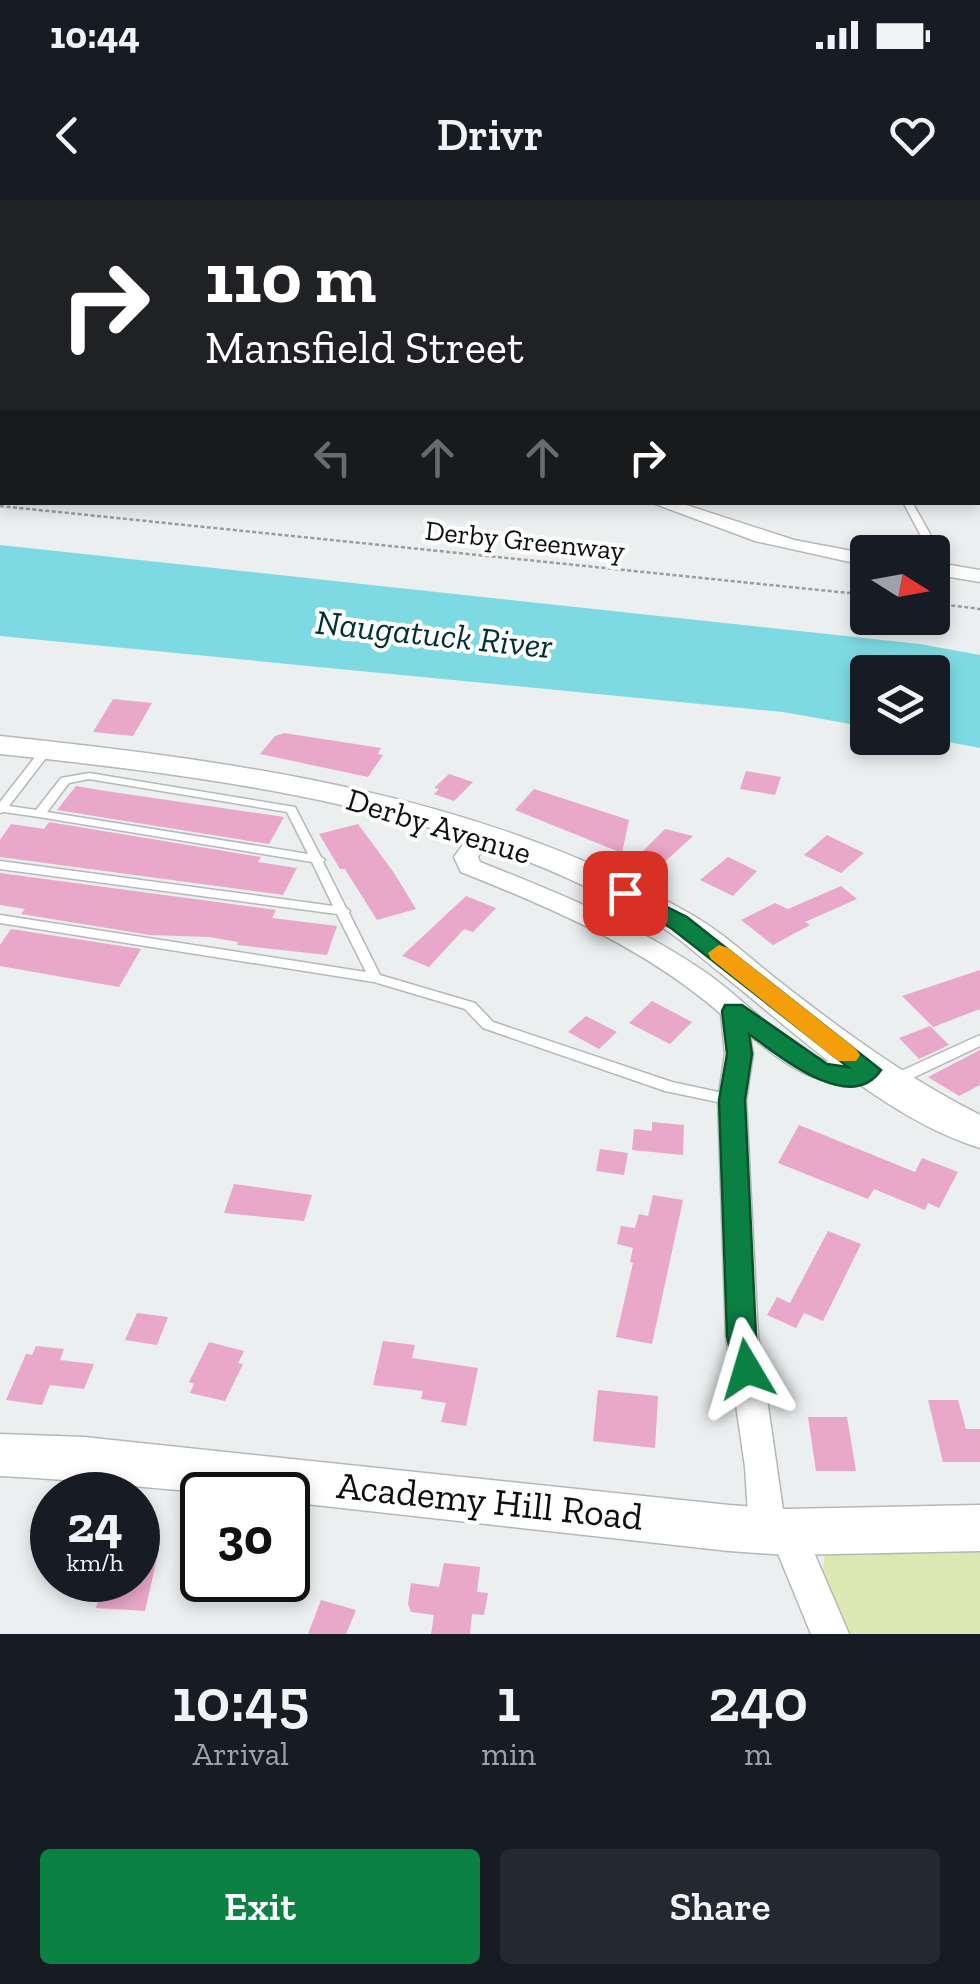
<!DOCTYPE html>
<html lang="en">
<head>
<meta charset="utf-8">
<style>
	:root { --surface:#171b24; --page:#242831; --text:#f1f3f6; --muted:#9ea1a6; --accent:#0b8043 }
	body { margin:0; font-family:"Zilla Slab",serif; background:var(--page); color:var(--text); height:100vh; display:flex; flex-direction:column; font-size:38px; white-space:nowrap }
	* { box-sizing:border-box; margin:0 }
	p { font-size:32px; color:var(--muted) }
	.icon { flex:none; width:55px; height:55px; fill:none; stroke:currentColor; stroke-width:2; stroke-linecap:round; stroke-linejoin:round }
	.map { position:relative; height:1434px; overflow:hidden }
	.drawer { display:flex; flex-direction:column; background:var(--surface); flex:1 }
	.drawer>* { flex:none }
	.top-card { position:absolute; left:0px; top:0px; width:980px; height:305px; box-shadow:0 5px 15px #0003; background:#202124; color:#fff; overflow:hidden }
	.needle { width:65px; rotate:101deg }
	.controls { position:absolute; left:850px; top:335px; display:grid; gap:20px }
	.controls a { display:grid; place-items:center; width:100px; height:100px; border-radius:10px; background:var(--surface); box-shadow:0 5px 15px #0003; font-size:50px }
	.speed { position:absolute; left:30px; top:1272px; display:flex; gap:20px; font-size:50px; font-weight:700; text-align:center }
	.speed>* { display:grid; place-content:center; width:130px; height:130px; border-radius:50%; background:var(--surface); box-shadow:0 5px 15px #0003; line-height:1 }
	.speed small { font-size:25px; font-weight:400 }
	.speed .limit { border:5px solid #111; border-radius:15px; background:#fff; color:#111 }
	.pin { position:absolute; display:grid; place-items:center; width:85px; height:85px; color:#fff; margin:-42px; border-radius:20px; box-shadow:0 5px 15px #0006 }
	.me { position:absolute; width:110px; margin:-55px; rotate:353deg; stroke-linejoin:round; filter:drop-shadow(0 0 8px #0008) }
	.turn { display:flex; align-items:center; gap:35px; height:210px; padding:0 40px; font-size:45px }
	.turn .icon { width:130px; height:130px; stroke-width:2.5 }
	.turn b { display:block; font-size:70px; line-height:85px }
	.lanes { display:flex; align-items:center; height:95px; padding:0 40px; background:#0003; justify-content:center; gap:50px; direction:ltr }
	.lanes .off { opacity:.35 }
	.eta { display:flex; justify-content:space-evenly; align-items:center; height:170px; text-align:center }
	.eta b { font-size:60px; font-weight:600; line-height:70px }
	.button { display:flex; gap:20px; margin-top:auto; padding:20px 40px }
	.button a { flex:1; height:115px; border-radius:10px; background:var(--accent); color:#fff; font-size:40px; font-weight:600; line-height:115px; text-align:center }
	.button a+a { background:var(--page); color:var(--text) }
	.status { display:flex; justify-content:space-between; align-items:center; height:70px; padding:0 50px; background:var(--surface); direction:ltr }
	.status svg { height:28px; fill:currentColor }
	header { display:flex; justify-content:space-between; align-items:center; height:130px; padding:0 40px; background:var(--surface); font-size:45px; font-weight:600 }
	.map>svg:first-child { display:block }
	.green { fill:#dde7b2 }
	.water { fill:#7ddae2 }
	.building { fill:#e9a7c9 }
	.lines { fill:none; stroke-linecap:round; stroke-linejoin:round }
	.service-casing { stroke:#b5b7b9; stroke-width:3 }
	.minor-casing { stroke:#b5b7b9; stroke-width:3 }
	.secondary-casing { stroke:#b5b7b9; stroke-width:3 }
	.motorway-casing { stroke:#b5b7b9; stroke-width:3 }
	.path { stroke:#9a9c9d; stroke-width:2.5; stroke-dasharray:4 2.5; stroke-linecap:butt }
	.service { fill:#fff; fill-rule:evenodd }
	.minor { fill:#fff; fill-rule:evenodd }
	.secondary { fill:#fff; fill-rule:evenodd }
	.motorway { fill:#fff; fill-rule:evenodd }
	.route { fill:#0b8043; stroke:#07532c; stroke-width:2.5 }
	.slow { fill:#f59e0b }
	.labels { text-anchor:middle; stroke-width:8; stroke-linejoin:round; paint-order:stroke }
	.far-street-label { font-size:28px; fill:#0e0f0f; stroke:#fff }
	.street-label { font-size:32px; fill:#0e0f0f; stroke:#fff }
	.water-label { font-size:35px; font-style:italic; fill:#003033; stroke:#fff }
	.near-street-label { font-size:38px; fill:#0e0f0f; stroke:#fff }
</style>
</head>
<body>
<div class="status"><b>10:44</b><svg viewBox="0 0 49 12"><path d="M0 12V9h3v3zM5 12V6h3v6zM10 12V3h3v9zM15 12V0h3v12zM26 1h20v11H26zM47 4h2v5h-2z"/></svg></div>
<header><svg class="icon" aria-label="back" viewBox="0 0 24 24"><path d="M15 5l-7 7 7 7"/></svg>Drivr<svg class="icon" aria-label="heart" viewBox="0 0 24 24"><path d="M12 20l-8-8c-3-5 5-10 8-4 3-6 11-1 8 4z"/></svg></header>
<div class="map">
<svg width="980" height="1434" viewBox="0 0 980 1434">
	<rect width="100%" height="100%" fill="#eceff0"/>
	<path class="green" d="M 980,1345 L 980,1434 L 845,1434 L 822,1375 L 825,1356 L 831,1352 Z"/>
	<path class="water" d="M 0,345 L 920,444 L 980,455 L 980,548 L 927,538 L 932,538 L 932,472 L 868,472 L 867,527 L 783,512 L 0,436 Z"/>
	<g class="building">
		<path d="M 113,499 L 152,503 L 133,536 L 93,532 Z"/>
		<path d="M 284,533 L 381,548 L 378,554 L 383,555 L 368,577 L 260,554 L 275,536 Z"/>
		<path d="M 746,571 L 781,577 L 775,595 L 740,589 Z"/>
		<path d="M 449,574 L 473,582 L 454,601 L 434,594 L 439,589 L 434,588 Z"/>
		<path d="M 76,586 L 99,590 L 284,617 L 269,644 L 57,610 Z"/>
		<path d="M 534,589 L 629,620 L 622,653 L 515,610 Z"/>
		<path d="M 49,622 L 261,657 L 258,662 L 297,668 L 283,695 L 0,657 L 0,640 L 11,624 L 44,629 Z"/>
		<path d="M 358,624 L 394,673 L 416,709 L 377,720 L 345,669 L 340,669 L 319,634 Z"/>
		<path d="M 665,629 L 693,636 L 658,668 L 636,658 Z"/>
		<path d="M 827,635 L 864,653 L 841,673 L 804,655 Z"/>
		<path d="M 728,657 L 757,671 L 733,696 L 700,680 Z"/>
		<path d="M 0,673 L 276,710 L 272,718 L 337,726 L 327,755 L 237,745 L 238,742 L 209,737 L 150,735 L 21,714 L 25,709 L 0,705 Z"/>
		<path d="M 841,686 L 857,699 L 805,722 L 810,725 L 773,745 L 741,720 L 775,703 L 788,709 Z"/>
		<path d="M 466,696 L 496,708 L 473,732 L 464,729 L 429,767 L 402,756 Z"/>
		<path d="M 11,729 L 141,749 L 119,787 L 0,766 L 0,745 Z"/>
		<path d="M 980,770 L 980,809 L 933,827 L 902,796 Z"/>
		<path d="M 652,801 L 692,822 L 670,844 L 629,823 Z"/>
		<path d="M 586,816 L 617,832 L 599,849 L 568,832 Z"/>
		<path d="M 930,826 L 949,845 L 919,859 L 899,838 Z"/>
		<path d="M 980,850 L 980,885 L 959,896 L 928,877 Z"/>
		<path d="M 652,922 L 684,925 L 683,955 L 632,950 L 634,929 L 652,931 Z"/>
		<path d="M 799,925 L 915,972 L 922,958 L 958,972 L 939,1008 L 928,1003 L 925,1010 L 874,989 L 868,999 L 778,963 Z"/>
		<path d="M 600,949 L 628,953 L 624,975 L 596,971 Z"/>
		<path d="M 234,984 L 312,995 L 304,1021 L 224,1013 Z"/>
		<path d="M 653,995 L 683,1000 L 652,1144 L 616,1137 L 633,1063 L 630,1062 L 633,1048 L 617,1044 L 621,1026 L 635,1028 L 639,1014 L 648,1016 Z"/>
		<path d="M 828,1031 L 861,1044 L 823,1121 L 804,1113 L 796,1128 L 767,1115 L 777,1097 L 790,1103 Z"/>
		<path d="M 137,1113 L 168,1117 L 157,1145 L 125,1140 Z"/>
		<path d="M 383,1141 L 415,1145 L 412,1158 L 478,1168 L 466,1226 L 441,1222 L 446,1203 L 421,1199 L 423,1191 L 373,1185 Z"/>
		<path d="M 209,1142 L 244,1151 L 238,1163 L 243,1164 L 225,1201 L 190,1193 L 194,1184 L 189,1182 Z"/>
		<path d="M 36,1146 L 64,1149 L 60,1160 L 94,1164 L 84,1189 L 50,1185 L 42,1205 L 6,1200 L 26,1154 L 32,1155 Z"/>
		<path d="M 598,1190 L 658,1196 L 655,1248 L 593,1241 Z"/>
		<path d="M 928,1200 L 958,1200 L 966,1229 L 980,1229 L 980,1262 L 943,1262 Z"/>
		<path d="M 808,1217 L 847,1217 L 856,1271 L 816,1271 Z"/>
		<path d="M 138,1348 L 159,1349 L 145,1411 L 96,1408 L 103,1380 L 138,1380 Z"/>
		<path d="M 444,1363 L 480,1367 L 477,1392 L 488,1393 L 484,1415 L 472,1414 L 470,1434 L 431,1434 L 434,1415 L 411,1412 L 408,1404 L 411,1383 L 439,1387 Z"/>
		<path d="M 321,1400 L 356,1410 L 346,1434 L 308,1434 Z"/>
	</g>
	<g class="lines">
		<defs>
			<g id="service">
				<path d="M 487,0 L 593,0 L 596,2 L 484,2 Z"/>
				<path d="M 0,4 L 2,5 L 2,9 L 0,8 Z"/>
				<rect x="0" y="19" width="2" height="4"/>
				<rect x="978" y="175" width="2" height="4"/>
				<rect x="978" y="223" width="2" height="4"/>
				<path d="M 903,302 L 912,302 L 930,334 L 932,352 L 923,352 L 920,334 Z"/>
				<path d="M 46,547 L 52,550 L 9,606 L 36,610 L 61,578 L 89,573 L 295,607 L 321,657 L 325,660 L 323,662 L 346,708 L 350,711 L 349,713 L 380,775 L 475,803 L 493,822 L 672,882 L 732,895 L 737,896 L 739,900 L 737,904 L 732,905 L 665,891 L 483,828 L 465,809 L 374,782 L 0,723 L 0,715 L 366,772 L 337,714 L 0,669 L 0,661 L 333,706 L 312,662 L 39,617 L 4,612 L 0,613 L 0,602 L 42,548 ZM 89,579 L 287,612 L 308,654 L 47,612 L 69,583 Z"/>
				<path d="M 980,835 L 980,846 L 900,884 L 890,884 L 888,880 L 890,876 Z"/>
			</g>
			<g id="minor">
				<path d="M 860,0 L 872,0 L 873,2 L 861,2 Z"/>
				<rect x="0" y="194" width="2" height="10"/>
				<path d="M 650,302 L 677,302 L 794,340 L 868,354 L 868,366 L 755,341 Z"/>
				<path d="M 932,362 L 980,370 L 980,382 L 932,374 Z"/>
				<path d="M 481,628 L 493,635 L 478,657 L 480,662 C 559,693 637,725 708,774 C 747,802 781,842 825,861 C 843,868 860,858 878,863 L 882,870 L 878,877 C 822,893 793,870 750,836 L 753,854 L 746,900 L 758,1136 L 784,1317 L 800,1320 L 849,1434 L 811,1434 L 774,1344 L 767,1346 L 754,1342 L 749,1330 L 745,1267 L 726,1136 L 718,900 L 725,854 L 721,814 C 645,748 554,709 461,672 L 454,657 L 473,630 Z"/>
			</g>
			<g id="secondary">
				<path d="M 0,536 C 234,561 479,593 687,712 C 722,731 753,761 784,785 C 847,834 909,879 980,915 L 980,948 C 886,919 799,836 723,775 C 703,760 684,741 663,728 C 464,608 226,578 0,554 Z"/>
				<path d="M 0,1234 L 84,1237 L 729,1305 L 787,1309 L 980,1305 L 980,1351 L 787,1355 L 729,1351 L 288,1302 L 288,1295 C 191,1295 96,1280 0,1276 Z"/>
			</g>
			<g id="motorway">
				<path d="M 980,20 L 980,35 L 978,35 L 978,21 Z"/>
				<path d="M 0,77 L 2,78 L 2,93 L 0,93 Z"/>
				<rect x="978" y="118" width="2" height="16"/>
			</g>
		</defs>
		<use href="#service" class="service-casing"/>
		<use href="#minor" class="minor-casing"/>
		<use href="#secondary" class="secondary-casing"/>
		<use href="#motorway" class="motorway-casing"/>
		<g class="path">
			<path d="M 0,306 L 868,395"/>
			<path d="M 932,403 L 980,409"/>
			<path d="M 851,416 L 853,394"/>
		</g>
		<use href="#service" class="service"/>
		<use href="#minor" class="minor"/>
		<use href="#secondary" class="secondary"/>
		<use href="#motorway" class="motorway"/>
	</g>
	<path class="route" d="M 625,686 L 687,717 L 881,870 C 850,916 777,854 749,834 L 752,854 L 745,900 L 756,1136 L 762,1169 L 758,1178 L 747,1181 L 736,1178 L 727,1136 L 719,900 L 727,854 L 722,811 L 725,805 L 742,805 L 827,864 L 848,867 L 671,728 L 617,698 L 614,693 Z"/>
	<path class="slow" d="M 719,745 L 728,748 L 856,849 L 860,855 L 856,861 L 838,861 L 711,759 L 708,753 Z"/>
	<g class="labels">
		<g class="far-street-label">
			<text transform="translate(525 340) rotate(6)" y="10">Derby Greenway</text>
		</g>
		<g class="street-label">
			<text transform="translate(439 626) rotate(17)" y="11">Derby Avenue</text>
		</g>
		<g class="water-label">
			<text transform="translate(434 434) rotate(6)" y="12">Naugatuck River</text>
		</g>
		<g class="near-street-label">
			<text transform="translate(490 1301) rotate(6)" y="13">Academy Hill Road</text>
		</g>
	</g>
</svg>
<div class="controls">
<a><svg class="needle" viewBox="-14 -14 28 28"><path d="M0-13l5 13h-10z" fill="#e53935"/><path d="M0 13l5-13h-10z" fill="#9ea1a6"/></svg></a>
<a><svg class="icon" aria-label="layers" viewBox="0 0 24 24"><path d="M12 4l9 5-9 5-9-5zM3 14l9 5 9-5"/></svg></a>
</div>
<div class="speed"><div>24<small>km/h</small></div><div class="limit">30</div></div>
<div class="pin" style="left:625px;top:693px;background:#d93025"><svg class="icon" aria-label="arrive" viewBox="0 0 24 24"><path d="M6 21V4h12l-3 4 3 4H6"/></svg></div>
<svg class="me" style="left:747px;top:1169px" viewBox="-20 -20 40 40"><path d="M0-17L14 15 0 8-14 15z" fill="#0b8043" stroke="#fff" stroke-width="4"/></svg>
<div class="top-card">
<div class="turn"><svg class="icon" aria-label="right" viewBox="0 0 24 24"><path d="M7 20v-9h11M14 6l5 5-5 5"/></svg><div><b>110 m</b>Mansfield Street</div></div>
<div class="lanes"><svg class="icon off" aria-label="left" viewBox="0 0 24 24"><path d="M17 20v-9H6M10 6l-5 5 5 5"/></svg><svg class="icon off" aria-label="ahead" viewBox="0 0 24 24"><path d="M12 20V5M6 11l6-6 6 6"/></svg><svg class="icon off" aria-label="ahead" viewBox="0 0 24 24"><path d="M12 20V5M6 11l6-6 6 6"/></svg><svg class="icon" aria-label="right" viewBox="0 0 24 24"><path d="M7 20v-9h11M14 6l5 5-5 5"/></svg></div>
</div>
</div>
<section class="drawer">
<div class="eta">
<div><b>10:45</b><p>Arrival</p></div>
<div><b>1</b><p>min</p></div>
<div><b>240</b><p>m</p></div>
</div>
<div class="button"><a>Exit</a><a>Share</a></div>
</section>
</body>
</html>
